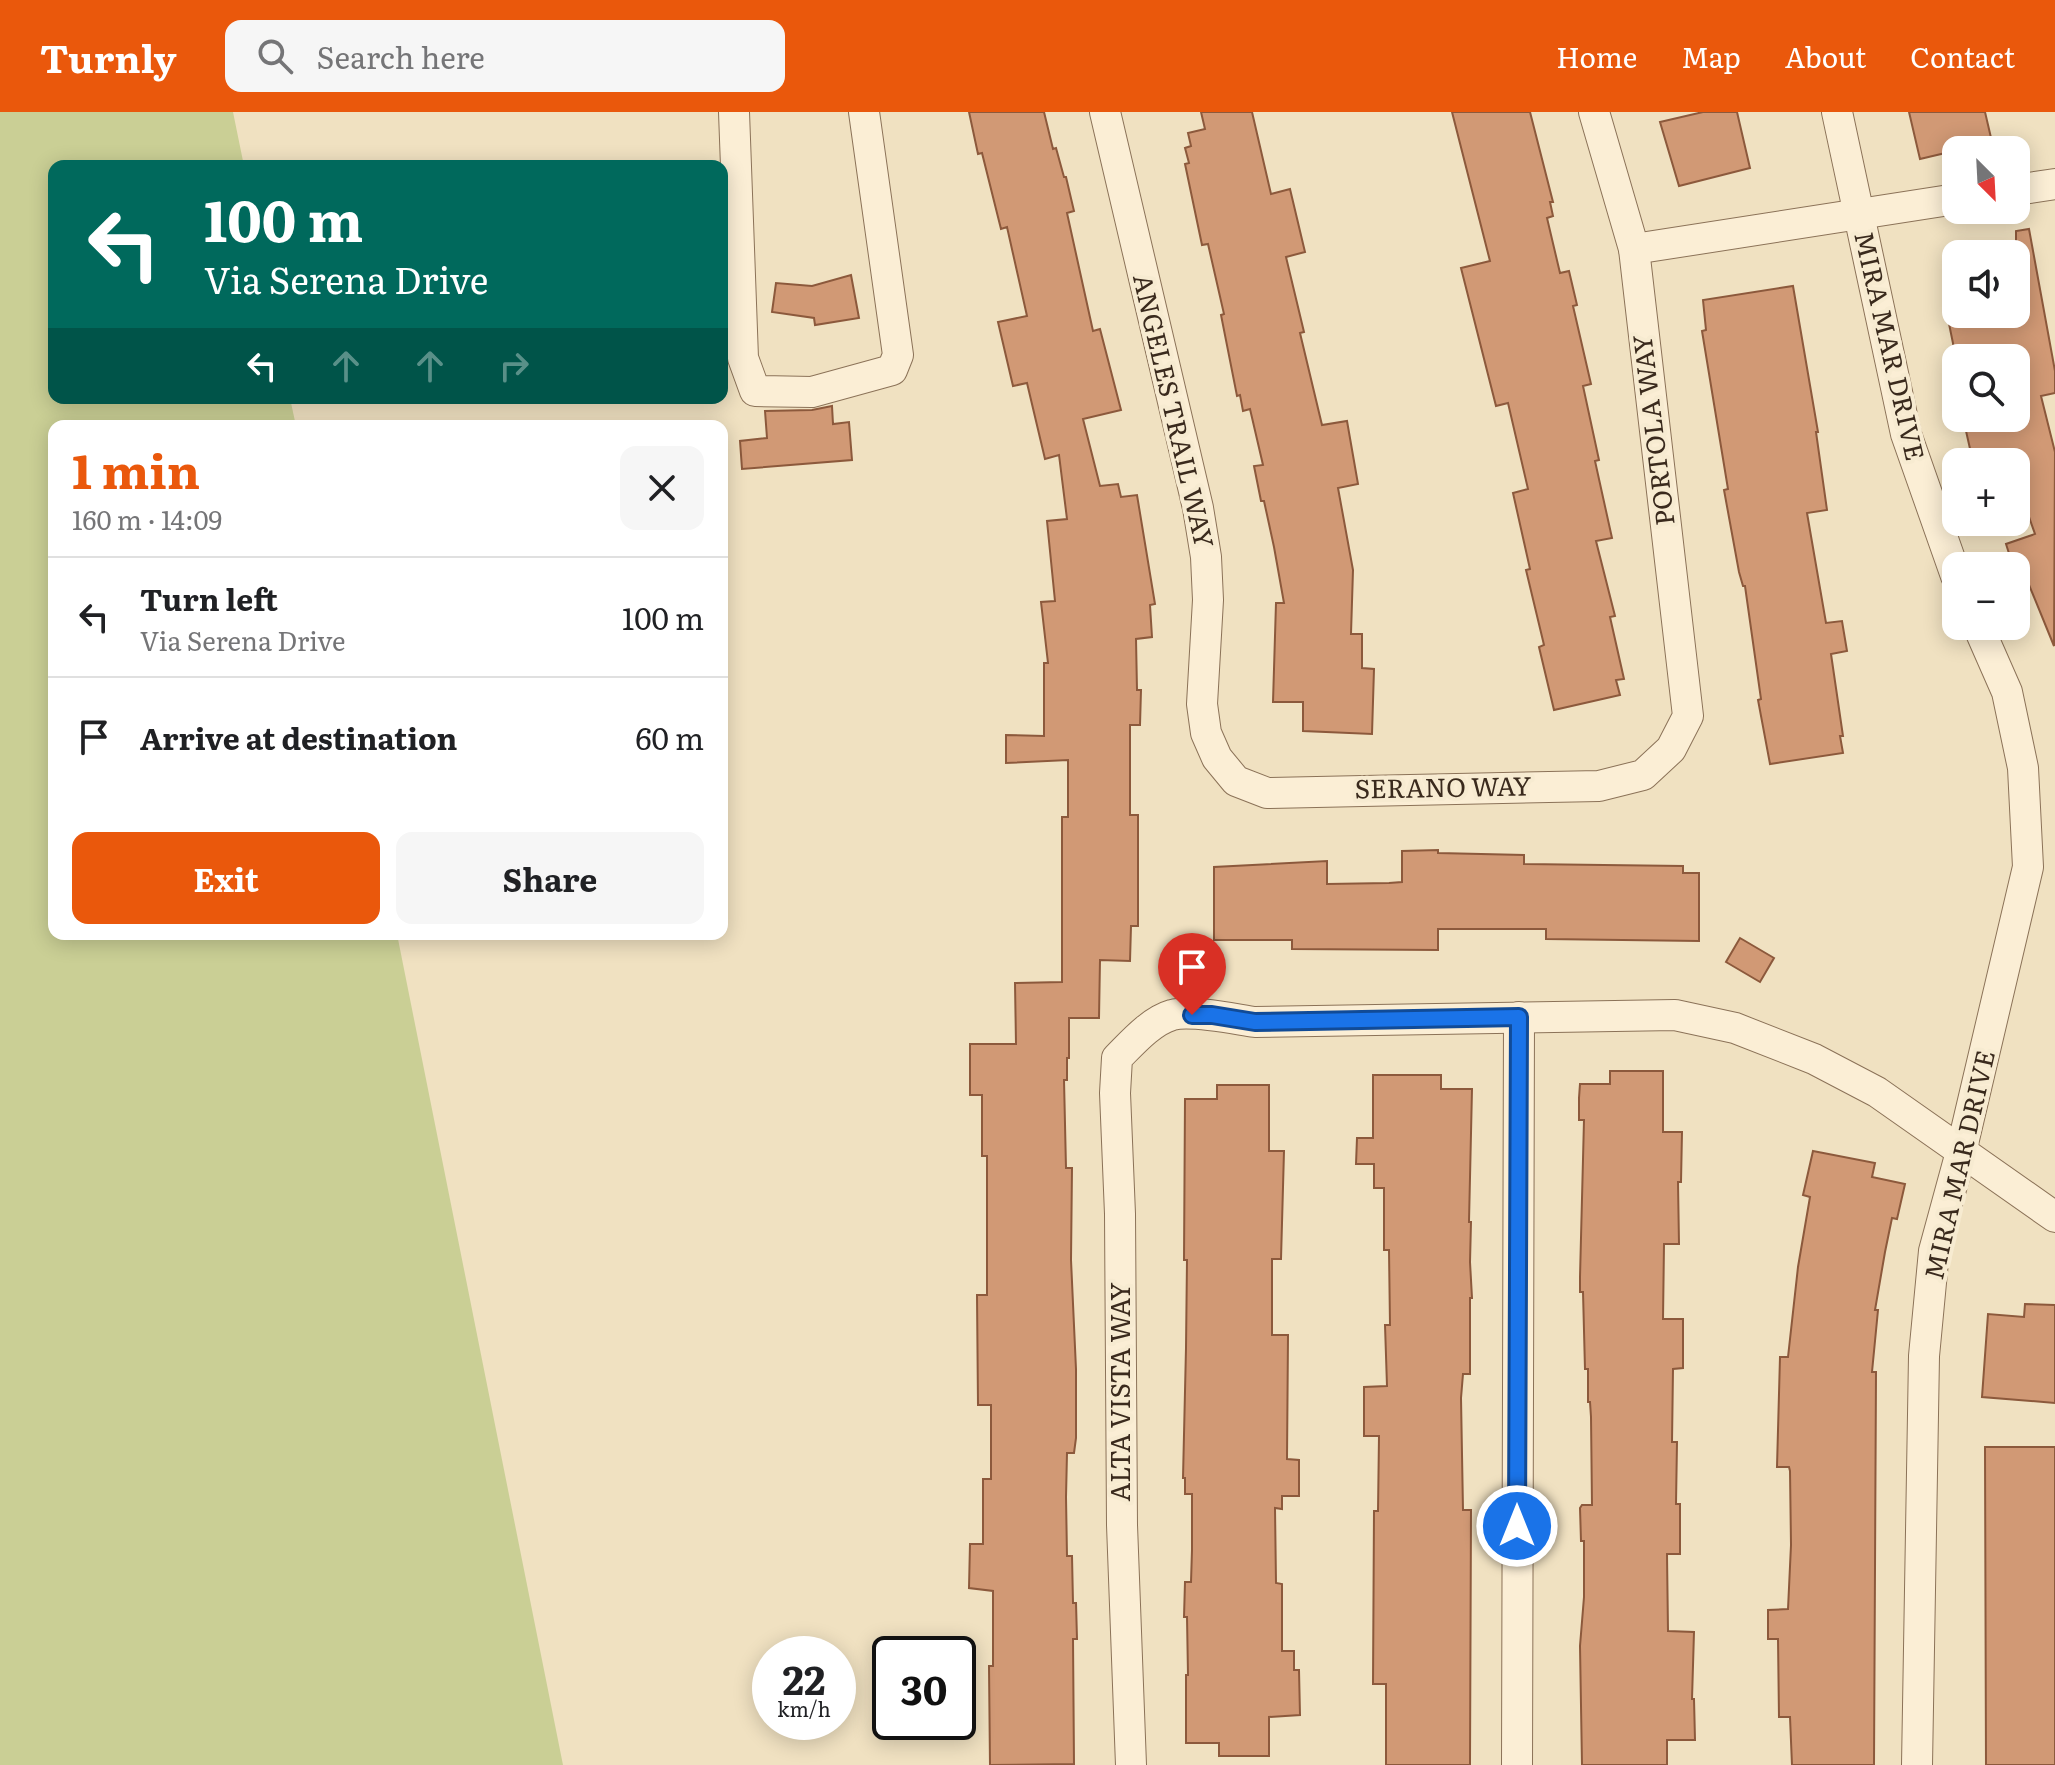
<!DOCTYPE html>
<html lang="en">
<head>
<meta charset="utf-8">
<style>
	:root { --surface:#fff; --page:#f6f6f6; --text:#202124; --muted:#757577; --line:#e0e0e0; --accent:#ea580c }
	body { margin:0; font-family:Literata,serif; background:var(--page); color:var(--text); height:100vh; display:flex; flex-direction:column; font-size:30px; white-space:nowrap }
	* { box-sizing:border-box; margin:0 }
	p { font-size:26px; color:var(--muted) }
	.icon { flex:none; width:44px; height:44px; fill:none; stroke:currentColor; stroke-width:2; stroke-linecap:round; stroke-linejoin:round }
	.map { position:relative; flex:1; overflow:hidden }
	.sheet { position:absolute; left:48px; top:308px; width:680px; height:520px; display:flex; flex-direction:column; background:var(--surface); border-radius:16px; box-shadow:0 4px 20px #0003 }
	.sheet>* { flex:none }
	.top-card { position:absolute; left:48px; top:48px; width:680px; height:244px; border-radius:16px; box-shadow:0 4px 20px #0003; background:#00695c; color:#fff; overflow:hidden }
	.needle { width:52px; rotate:156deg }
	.controls { position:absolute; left:1942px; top:24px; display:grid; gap:16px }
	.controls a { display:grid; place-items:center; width:88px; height:88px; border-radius:16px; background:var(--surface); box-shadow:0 4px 20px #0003; font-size:40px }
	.speed { position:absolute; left:752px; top:1524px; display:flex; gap:16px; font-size:40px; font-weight:700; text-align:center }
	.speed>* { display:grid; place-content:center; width:104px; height:104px; border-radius:50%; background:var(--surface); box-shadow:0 4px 20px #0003; line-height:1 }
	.speed small { font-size:20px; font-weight:400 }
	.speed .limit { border:4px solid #111; border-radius:12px; background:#fff; color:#111 }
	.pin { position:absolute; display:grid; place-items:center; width:68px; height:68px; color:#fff; margin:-82px -34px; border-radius:50% 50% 50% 0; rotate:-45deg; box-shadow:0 0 8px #0007 }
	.pin .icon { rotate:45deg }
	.me { position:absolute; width:88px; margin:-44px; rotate:0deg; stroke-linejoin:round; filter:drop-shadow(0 0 6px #0008) }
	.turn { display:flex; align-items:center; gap:28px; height:168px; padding:0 24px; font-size:36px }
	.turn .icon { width:104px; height:104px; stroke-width:2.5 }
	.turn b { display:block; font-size:56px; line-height:68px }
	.lanes { display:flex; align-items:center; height:76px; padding:0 24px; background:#0003; justify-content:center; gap:40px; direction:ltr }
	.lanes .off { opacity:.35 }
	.round { display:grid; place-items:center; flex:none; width:84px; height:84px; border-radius:16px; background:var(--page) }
	.headline { display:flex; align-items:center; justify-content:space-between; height:136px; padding:0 24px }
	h1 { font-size:48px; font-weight:700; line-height:60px; color:var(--accent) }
	.action { display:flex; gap:16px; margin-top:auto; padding:16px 24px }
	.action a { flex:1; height:92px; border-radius:16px; background:var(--accent); color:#fff; font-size:32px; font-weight:700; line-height:92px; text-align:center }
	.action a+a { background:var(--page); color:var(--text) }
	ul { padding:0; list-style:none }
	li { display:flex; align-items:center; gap:24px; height:120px; padding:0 24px; border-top:2px solid var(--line) }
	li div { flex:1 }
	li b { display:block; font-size:30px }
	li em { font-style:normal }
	header { display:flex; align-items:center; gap:48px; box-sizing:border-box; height:112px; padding:0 40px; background:var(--accent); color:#fff }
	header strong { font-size:38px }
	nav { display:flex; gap:44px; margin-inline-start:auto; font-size:28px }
	.search { width:560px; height:72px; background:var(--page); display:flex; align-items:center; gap:20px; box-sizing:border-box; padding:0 28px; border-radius:16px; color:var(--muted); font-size:30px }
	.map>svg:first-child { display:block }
	.green { fill:#cacf95 }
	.building { fill:#d19975; stroke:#8c593c; stroke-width:2 }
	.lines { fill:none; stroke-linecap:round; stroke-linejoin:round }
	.minor-casing { stroke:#8b7258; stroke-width:32 }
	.minor { stroke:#fbeed5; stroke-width:30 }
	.route-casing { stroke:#114b97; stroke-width:20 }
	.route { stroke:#1a73e8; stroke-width:14 }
	.labels { text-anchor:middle; stroke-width:8; stroke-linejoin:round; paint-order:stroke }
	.street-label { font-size:26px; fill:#3a2a1d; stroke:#f7ebd1 }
</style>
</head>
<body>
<header>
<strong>Turnly</strong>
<div class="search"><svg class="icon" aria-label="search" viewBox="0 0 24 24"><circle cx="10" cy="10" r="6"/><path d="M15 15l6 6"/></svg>Search here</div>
<nav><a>Home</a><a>Map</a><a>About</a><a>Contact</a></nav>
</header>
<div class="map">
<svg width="2055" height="1653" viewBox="0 0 2055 1653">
	<rect width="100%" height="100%" fill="#f0e1c1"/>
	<path class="green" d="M 0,0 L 233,0 L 244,54 L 54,54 L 54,286 L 290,286 L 296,314 L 54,314 L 54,822 L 397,822 L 563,1653 L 0,1653 Z"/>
	<g class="building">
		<path d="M 969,0 L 1044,0 L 1053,37 L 1056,36 L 1064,65 L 1066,65 L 1074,99 L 1067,101 L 1093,219 L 1100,217 L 1121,298 L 1083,307 L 1100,374 L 1118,372 L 1121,385 L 1137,383 L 1155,492 L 1150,493 L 1152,525 L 1136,527 L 1137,578 L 1141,578 L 1140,613 L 1130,613 L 1130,703 L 1138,703 L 1138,814 L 1131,814 L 1130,849 L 1100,848 L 1099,906 L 1069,906 L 1069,946 L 1067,946 L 1067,968 L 1064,968 L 1066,1056 L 1072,1056 L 1071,1148 L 1076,1257 L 1076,1326 L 1074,1341 L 1067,1341 L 1066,1385 L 1067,1444 L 1072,1444 L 1073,1491 L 1076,1491 L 1077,1527 L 1073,1527 L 1074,1652 L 990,1653 L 989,1554 L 993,1554 L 993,1479 L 969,1476 L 970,1432 L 983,1432 L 983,1367 L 991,1367 L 991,1293 L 978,1293 L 977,1183 L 987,1183 L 987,1044 L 982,1044 L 982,983 L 970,983 L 970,932 L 1016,932 L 1015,871 L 1062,870 L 1062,705 L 1068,705 L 1068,648 L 1006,651 L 1006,623 L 1044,624 L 1044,551 L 1048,551 L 1041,490 L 1055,489 L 1047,409 L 1067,407 L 1059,343 L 1045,347 L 1027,271 L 1013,274 L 998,210 L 1027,204 L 1007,115 L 1001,117 L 982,41 L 978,42 Z"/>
		<path d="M 1201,0 L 1252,0 L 1271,82 L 1290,77 L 1305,140 L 1286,145 L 1304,220 L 1300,221 L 1322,313 L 1347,309 L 1358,372 L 1338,376 L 1353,458 L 1351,522 L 1362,522 L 1362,556 L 1374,557 L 1372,622 L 1303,619 L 1303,590 L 1273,590 L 1276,491 L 1284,491 L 1274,435 L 1264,389 L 1261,389 L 1254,354 L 1263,353 L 1250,297 L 1243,299 L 1240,283 L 1237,284 L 1221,203 L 1224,202 L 1208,132 L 1202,133 L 1185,52 L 1189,51 L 1185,36 L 1191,34 L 1188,21 L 1205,17 Z"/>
		<path d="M 1452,0 L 1530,0 L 1553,90 L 1550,90 L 1553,104 L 1547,106 L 1560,161 L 1569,159 L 1577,193 L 1573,194 L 1591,272 L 1583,274 L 1599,348 L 1595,349 L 1612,426 L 1596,429 L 1615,504 L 1610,505 L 1624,567 L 1616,568 L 1620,583 L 1554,598 L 1539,535 L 1544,533 L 1526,458 L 1530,457 L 1513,381 L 1528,377 L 1508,291 L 1496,294 L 1461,156 L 1490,149 Z"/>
		<path d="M 1703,0 L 1737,0 L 1750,56 L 1679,74 L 1660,10 Z"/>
		<path d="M 1909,0 L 1985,0 L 1992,30 L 1920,47 Z"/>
		<path d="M 2029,117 L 2055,259 L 2055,281 L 2041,284 L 2055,340 L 2054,534 L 2025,463 L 2017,466 L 2016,454 L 2013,454 L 2006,432 L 2035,422 L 2016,368 L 2016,350 L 1973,350 L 1966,319 L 2016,307 L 2016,246 L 1956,246 L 1947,202 L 2016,202 L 2016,119 Z"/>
		<path d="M 851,163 L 859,206 L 815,213 L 814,206 L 772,200 L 776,171 L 812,174 Z"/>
		<path d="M 1793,174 L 1818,320 L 1816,320 L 1827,398 L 1807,401 L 1826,511 L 1842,509 L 1847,539 L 1831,542 L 1843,624 L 1840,624 L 1843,641 L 1770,652 L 1758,588 L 1761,587 L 1745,474 L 1743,474 L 1739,460 L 1724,378 L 1728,377 L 1702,219 L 1706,218 L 1703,188 Z"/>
		<path d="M 832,294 L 833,312 L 849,310 L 852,348 L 742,357 L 740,329 L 767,326 L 765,299 L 812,298 Z"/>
		<path d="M 1438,738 L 1438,741 L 1524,743 L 1524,752 L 1683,754 L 1683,761 L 1699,761 L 1699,829 L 1546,827 L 1546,817 L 1438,817 L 1438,838 L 1292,837 L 1292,828 L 1214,828 L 1214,755 L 1327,749 L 1327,772 L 1389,771 L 1402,770 L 1402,739 Z"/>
		<path d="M 1740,826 L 1774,846 L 1760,870 L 1726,850 Z"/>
		<path d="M 1610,959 L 1663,959 L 1663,1020 L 1682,1020 L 1681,1070 L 1678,1070 L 1679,1132 L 1664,1132 L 1663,1207 L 1683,1207 L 1683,1256 L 1673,1257 L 1672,1330 L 1677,1330 L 1676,1392 L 1680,1392 L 1680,1442 L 1667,1442 L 1668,1519 L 1694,1520 L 1692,1587 L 1694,1587 L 1695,1628 L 1667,1628 L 1667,1653 L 1582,1653 L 1580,1534 L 1584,1485 L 1584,1429 L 1581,1429 L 1580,1396 L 1582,1393 L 1592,1393 L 1591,1305 L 1590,1290 L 1588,1290 L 1588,1257 L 1585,1257 L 1583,1180 L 1580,1180 L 1580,1165 L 1584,1008 L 1579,1008 L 1579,986 L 1580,972 L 1610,972 Z"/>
		<path d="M 1373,963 L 1441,963 L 1441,977 L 1472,977 L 1469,1110 L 1471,1110 L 1470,1150 L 1472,1186 L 1470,1186 L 1470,1262 L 1463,1262 L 1461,1286 L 1463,1398 L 1471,1398 L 1470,1653 L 1386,1653 L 1386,1572 L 1373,1572 L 1374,1399 L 1378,1399 L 1379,1324 L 1364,1324 L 1364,1275 L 1387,1274 L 1385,1213 L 1390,1213 L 1389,1138 L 1384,1138 L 1384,1076 L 1374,1076 L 1374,1052 L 1356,1052 L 1357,1026 L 1373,1026 Z"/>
		<path d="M 1217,973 L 1269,973 L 1269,1039 L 1284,1039 L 1281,1147 L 1272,1147 L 1272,1223 L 1288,1223 L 1287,1347 L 1299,1348 L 1299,1384 L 1282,1384 L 1282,1397 L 1275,1396 L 1276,1471 L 1282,1472 L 1282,1539 L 1294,1539 L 1294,1558 L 1299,1558 L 1300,1603 L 1269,1605 L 1269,1644 L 1219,1644 L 1219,1631 L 1186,1631 L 1186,1563 L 1188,1563 L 1187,1505 L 1184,1505 L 1185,1470 L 1191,1470 L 1192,1438 L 1192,1382 L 1185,1382 L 1185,1366 L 1183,1366 L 1186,1236 L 1187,1148 L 1184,1148 L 1185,987 L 1217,987 Z"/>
		<path d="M 1813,1039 L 1875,1051 L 1872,1065 L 1905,1072 L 1897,1107 L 1892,1106 L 1885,1140 L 1875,1198 L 1878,1198 L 1872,1260 L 1876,1260 L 1874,1653 L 1792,1653 L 1790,1605 L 1779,1605 L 1778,1527 L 1768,1527 L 1768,1498 L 1788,1497 L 1791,1433 L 1790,1359 L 1789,1355 L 1777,1355 L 1780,1245 L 1788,1245 L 1798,1155 L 1810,1085 L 1803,1083 Z"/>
		<path d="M 2025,1192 L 2055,1193 L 2055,1291 L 1982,1285 L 1988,1202 L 2024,1205 Z"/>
		<path d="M 1985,1335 L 2055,1335 L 2055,1653 L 1986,1653 Z"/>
	</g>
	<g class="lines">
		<defs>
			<g id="minor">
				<path d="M 734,0 L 743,246 L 755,279 L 812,280 L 892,258 L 898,243 L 864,0"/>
				<path d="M 1105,0 L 1198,396 L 1206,445 L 1208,488 L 1202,592 L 1206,621 L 1217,646 L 1236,669 L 1267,681 L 1599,674 L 1643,663 L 1671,637 L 1688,604 L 1634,137 L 1594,0"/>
				<path d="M 1837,0 L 1906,322 L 1956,464"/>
				<path d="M 2016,78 L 2055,72"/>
				<path d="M 1634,137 L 1956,87"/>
				<path d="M 1131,1653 L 1122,1413 L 1120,1102 L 1115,981 L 1117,946 C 1132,931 1151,909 1172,903 C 1192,898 1234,907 1255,910 L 1675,903 L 1735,916 L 1814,947 L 1877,980 L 2055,1105"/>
				<path d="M 1517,1653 L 1519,905"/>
				<path d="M 1917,1653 L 1924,1244 L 1934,1139 L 1961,1040 L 2028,755 L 2023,656 L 2007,580 L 1978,514"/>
			</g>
		</defs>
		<use href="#minor" class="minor-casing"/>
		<use href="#minor" class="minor"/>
	</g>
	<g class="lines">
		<defs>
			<path id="route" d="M 1192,903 L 1212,903 L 1255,910 L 1519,905 L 1517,1414"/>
		</defs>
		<use href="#route" class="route-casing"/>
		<use href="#route" class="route"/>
	</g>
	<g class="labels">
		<g class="street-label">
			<text transform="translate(1889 234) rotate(77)" y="9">MIRA MAR DRIVE</text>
			<text transform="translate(1173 299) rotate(77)" y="9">ANGELES TRAIL WAY</text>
			<text transform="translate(1654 318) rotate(-97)" y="9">PORTOLA WAY</text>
			<text transform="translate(1443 676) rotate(-1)" y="9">SERANO WAY</text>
			<text transform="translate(1960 1053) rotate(-77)" y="9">MIRA MAR DRIVE</text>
			<text transform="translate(1121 1280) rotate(-90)" y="9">ALTA VISTA WAY</text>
		</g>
	</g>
</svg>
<div class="controls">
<a><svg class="needle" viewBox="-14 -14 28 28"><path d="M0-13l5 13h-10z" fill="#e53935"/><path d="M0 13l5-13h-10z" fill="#757577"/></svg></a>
<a><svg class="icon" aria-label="sound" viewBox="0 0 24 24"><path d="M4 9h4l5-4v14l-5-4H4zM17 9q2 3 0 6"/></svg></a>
<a><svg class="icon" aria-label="search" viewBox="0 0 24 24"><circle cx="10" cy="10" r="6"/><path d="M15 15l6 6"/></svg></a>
<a>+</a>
<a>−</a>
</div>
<div class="speed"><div>22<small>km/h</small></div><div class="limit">30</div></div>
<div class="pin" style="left:1192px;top:903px;background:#d93025"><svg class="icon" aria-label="arrive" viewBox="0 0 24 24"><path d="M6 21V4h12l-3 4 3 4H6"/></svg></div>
<svg class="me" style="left:1517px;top:1414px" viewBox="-20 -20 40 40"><circle r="17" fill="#1a73e8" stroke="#fff" stroke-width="3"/><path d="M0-11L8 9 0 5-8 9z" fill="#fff"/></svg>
<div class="top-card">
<div class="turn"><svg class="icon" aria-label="left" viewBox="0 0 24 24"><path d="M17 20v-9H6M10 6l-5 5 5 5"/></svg><div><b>100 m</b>Via Serena Drive</div></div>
<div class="lanes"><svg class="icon" aria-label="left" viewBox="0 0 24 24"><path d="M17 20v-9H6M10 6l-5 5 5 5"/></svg><svg class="icon off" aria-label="ahead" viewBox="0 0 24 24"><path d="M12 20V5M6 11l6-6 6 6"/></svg><svg class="icon off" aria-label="ahead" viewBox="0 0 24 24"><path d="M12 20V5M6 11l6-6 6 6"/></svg><svg class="icon off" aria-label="right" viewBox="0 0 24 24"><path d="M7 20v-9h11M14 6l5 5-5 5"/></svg></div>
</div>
<section class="sheet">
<div class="headline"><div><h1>1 min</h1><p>160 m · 14:09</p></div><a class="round"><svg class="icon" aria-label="close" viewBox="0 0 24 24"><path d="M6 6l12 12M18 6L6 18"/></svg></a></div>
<ul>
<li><svg class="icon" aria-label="left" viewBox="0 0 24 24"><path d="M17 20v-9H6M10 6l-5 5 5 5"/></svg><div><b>Turn left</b><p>Via Serena Drive</p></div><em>100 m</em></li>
<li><svg class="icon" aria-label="arrive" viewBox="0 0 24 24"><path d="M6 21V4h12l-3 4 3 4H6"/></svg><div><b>Arrive at destination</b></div><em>60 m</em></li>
</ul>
<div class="action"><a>Exit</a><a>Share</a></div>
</section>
</div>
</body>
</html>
